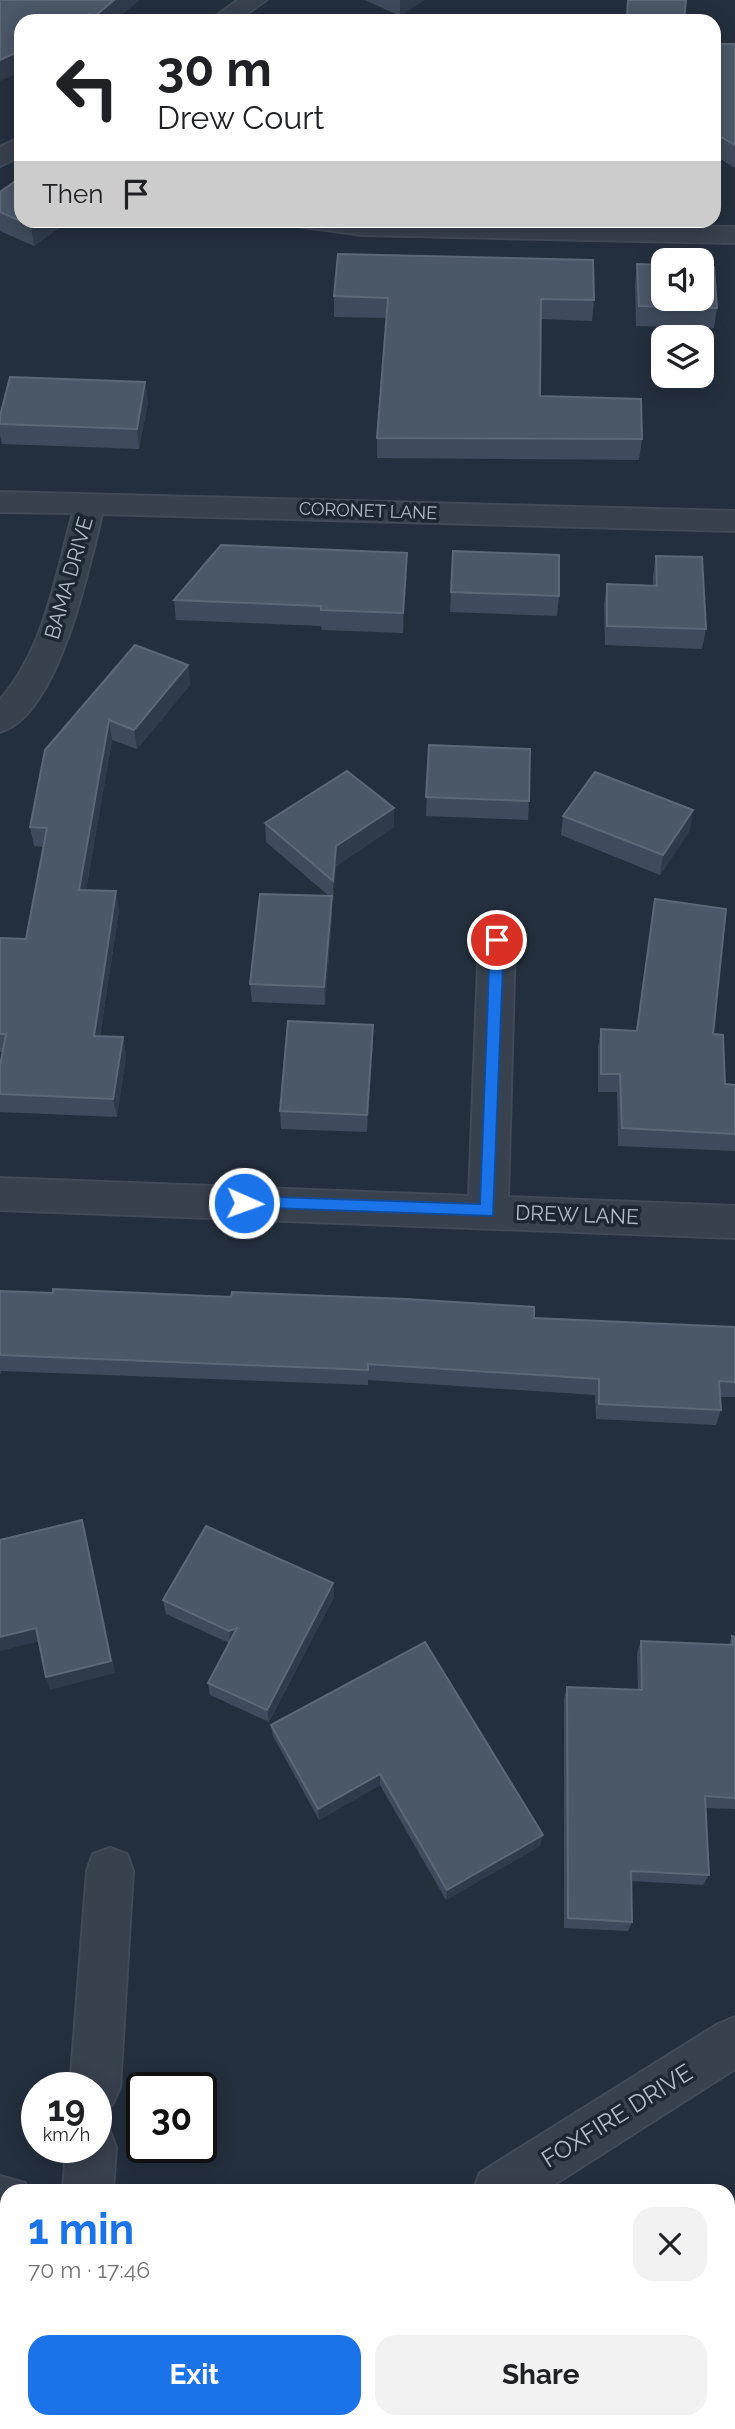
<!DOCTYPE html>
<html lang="en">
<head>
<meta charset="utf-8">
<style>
	:root { --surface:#fff; --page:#f2f2f2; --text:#202124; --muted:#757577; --accent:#1a73e8 }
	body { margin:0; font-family:Raleway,sans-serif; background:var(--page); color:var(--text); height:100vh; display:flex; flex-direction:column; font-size:26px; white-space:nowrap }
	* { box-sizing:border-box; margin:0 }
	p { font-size:23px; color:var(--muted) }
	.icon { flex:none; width:38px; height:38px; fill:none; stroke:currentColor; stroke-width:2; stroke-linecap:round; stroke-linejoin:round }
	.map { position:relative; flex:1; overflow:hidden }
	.details { position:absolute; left:0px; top:2184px; width:735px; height:245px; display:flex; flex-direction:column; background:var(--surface); border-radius:21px 21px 0 0; box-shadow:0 4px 18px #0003 }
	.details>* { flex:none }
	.banner { position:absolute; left:14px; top:14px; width:707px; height:214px; border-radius:21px; box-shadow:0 4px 18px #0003; background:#fff; color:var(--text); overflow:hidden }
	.tools { position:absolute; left:651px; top:248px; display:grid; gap:14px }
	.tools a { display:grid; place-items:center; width:63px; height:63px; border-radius:14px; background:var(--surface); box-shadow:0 4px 18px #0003; font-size:35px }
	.speed { position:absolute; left:21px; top:2072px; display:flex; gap:14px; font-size:35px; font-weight:700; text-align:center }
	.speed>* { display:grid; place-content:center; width:91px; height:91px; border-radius:50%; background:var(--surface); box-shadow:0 4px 18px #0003; line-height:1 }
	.speed small { font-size:18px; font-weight:400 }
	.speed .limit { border:4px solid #111; border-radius:10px; background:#fff; color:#111 }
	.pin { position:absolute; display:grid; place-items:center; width:60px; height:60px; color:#fff; margin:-30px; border:4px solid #fff; border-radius:50%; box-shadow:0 2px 7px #0007 }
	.me { position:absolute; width:77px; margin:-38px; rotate:92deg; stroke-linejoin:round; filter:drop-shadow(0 0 5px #0008) }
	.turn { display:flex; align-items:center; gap:24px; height:147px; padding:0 28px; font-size:32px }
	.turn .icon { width:91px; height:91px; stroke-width:2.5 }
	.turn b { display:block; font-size:49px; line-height:60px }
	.then { display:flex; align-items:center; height:66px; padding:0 28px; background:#0003; gap:14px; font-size:26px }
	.round { display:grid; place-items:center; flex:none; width:74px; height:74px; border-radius:21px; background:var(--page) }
	.overview { display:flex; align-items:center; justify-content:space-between; height:119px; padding:0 28px }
	h1 { font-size:42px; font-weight:700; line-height:52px; color:var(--accent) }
	.button { display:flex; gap:14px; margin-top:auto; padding:14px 28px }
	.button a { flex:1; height:80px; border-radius:21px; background:var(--accent); color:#fff; font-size:28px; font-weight:700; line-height:80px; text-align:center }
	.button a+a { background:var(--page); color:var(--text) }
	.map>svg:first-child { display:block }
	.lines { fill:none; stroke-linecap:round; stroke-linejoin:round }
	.minor-casing { stroke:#414a57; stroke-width:4 }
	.minor { fill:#38414e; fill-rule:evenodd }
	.wall { fill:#3f4b5c }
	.shaded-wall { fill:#2f3b4b }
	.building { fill:#4b5868; stroke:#5c6777; stroke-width:2 }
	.route { fill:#1a73e8; stroke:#114b97; stroke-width:2 }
	.labels { text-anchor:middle; stroke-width:7; stroke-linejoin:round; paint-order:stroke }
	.far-street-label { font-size:18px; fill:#b4bcc9; stroke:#1d2633 }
	.street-label { font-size:21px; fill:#b4bcc9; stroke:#1d2633 }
	.near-street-label { font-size:24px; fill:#b4bcc9; stroke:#1d2633 }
</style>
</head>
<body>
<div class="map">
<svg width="735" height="2429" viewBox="0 0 735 2429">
	<rect width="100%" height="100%" fill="#242f3e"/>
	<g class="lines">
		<defs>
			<g id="minor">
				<path d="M 238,0 L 266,0 L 237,21 L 209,21 Z"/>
				<path d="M 21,137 L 21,156 L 0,166 L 0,147 Z"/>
				<path d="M 293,220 L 735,227 L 735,243 L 362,235 L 297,226 Z"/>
				<path d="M 0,492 L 735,511 L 735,531 L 102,514 C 89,567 59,715 0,732 L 0,700 C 45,648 55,578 73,513 L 0,512 Z"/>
				<path d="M 497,927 L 509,931 L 515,940 L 508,1197 L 735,1206 L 735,1238 L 0,1210 L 0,1178 L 469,1196 L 479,940 L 485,931 Z"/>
				<path d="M 110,1848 L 127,1854 L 133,1871 L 120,2088 L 112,2105 L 96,2112 L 96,2088 L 70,2088 L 87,1871 L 93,1854 Z"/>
				<path d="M 735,2017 L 735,2069 L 544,2191 L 473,2191 L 480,2173 L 718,2024 Z"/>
				<path d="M 96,2124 L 109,2129 L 116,2147 L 113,2191 L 63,2191 L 66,2147 L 96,2147 Z"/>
				<path d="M 0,2176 L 25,2183 L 28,2191 L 7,2191 L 7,2226 L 0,2226 Z"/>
			</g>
		</defs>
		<use href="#minor" class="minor-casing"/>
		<use href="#minor" class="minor"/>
	</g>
	<g class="wall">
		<path d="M 0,0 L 139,0 L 114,21 L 21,21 L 21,77 L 16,74 Z"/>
		<path d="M 365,0 L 424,0 L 400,16 Z"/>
		<path d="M 714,44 L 735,44 L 735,168 L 714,155 Z"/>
		<path d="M 0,192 L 70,220 L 34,246 L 0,231 Z"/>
		<path d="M 338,254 L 594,300 L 592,321 L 541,319 L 540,396 L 642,439 L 639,460 L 377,458 L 377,438 L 387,318 L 334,317 L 334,296 Z"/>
		<path d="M 637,264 L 717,308 L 714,328 L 636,326 L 635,285 Z"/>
		<path d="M 148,402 L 139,449 L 2,444 L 0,435 L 0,416 Z"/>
		<path d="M 453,551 L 559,596 L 557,616 L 450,612 Z"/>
		<path d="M 407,553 L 403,633 L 322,630 L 321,626 L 176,620 L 174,600 Z"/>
		<path d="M 656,556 L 706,629 L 702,649 L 605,645 L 604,604 L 607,584 L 653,585 L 653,576 Z"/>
		<path d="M 188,665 L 190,685 L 137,749 L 112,740 L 86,890 L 119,910 L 100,1036 L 123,1037 L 126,1055 L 117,1117 L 0,1112 L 0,1066 L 3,1052 L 0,1052 L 0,938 L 26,939 L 43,847 L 34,846 L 30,827 L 45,750 Z"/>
		<path d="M 429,745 L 529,801 L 528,820 L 426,816 Z"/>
		<path d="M 394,808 L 394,827 L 336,866 L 333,900 L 332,898 L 332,915 L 325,1005 L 252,1002 L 250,984 L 329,896 L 266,842 L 265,823 Z"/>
		<path d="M 563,816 L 690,830 L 660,875 L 561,835 Z"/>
		<path d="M 655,899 L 713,1034 L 725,1084 L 735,1085 L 735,1151 L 618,1146 L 617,1092 L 598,1092 L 598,1047 L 601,1029 L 636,1031 Z"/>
		<path d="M 373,1043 L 367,1132 L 281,1129 L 280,1111 Z"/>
		<path d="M 0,1291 L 534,1318 L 735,1327 L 735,1397 L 720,1397 L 721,1410 L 716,1425 L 596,1419 L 595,1395 L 368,1380 L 368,1385 L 1,1371 L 0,1375 Z"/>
		<path d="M 333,1583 L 334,1597 L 269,1722 L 210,1695 L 208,1683 L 229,1643 L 166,1614 L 163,1600 Z"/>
		<path d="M 732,1636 L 735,1637 L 735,1809 L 706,1808 L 709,1875 L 703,1885 L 632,1881 L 632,1922 L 628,1931 L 564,1928 L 564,1699 L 567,1687 L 638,1690 L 637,1654 L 641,1641 L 729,1645 Z"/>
		<path d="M 271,1725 L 540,1846 L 446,1900 L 380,1785 L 319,1820 L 273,1736 Z"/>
		<path d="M 611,2422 L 728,2422 L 735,2429 L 611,2429 Z"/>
	</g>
	<g class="shaded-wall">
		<path d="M 114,0 L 139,0 L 114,21 L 96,21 L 95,16 Z"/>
		<path d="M 400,0 L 424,0 L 400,16 Z"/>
		<path d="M 89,14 L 90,21 L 77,21 Z"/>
		<path d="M 13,54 L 16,74 L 0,81 L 0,60 Z"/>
		<path d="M 21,55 L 21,77 L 18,57 Z"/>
		<path d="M 39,220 L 70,220 L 34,246 L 31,226 Z"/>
		<path d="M 145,382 L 148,402 L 139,449 L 137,429 Z"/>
		<path d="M 407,553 L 407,573 L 403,633 L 403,613 Z"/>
		<path d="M 188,665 L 190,685 L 137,749 L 134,730 Z"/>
		<path d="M 109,720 L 112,740 L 83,908 L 79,890 Z"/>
		<path d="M 394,808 L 394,827 L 336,866 L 333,900 L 333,881 L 336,846 Z"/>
		<path d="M 693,810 L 690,830 L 660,875 L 663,855 Z"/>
		<path d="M 116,891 L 119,910 L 97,1054 L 94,1036 Z"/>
		<path d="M 332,896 L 332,915 L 325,1005 L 324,987 Z"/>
		<path d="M 373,1025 L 373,1043 L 367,1132 L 367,1115 Z"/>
		<path d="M 123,1037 L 126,1055 L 117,1117 L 113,1099 Z"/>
		<path d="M 82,1520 L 86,1534 L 115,1673 L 50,1690 L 46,1677 Z"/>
		<path d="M 333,1583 L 334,1597 L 269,1722 L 267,1710 Z"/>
		<path d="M 36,1628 L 41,1641 L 0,1651 L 0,1637 Z"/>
		<path d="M 237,1628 L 231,1644 L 229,1631 Z"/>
		<path d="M 380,1774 L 380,1785 L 319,1820 L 318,1809 Z"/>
		<path d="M 543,1835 L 540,1846 L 446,1900 L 447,1890 Z"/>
	</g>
	<g class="building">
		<path d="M 0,0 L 114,0 L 95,16 L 89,14 L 77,21 L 21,21 L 21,55 L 18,57 L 13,54 L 0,60 Z"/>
		<path d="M 628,0 L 686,0 L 684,21 L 614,21 L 627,16 Z"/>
		<path d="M 714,44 L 735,44 L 735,145 L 714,133 Z"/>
		<path d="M 21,177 L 21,220 L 39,220 L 31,226 L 0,212 L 0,192 Z"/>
		<path d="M 338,254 L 593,260 L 594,300 L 541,299 L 540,396 L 641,399 L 642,439 L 377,438 L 388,298 L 334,296 Z"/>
		<path d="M 637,264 L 663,265 L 663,299 L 702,299 L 702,266 L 714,267 L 717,308 L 639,306 Z"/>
		<path d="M 10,377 L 145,382 L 137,429 L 0,424 L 0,416 Z"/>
		<path d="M 221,545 L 407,553 L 403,613 L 321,610 L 321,606 L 174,600 Z"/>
		<path d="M 453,551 L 559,555 L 559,596 L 451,592 Z"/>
		<path d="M 656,556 L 702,557 L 706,629 L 607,626 L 607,584 L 657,586 Z"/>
		<path d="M 135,645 L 188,665 L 134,730 L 109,720 L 79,890 L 116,891 L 94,1036 L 123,1037 L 113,1099 L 0,1094 L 0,1066 L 6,1034 L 0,1034 L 0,938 L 26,939 L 47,828 L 30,827 L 45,750 Z"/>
		<path d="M 429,745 L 530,749 L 529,801 L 426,797 Z"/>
		<path d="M 347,771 L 394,808 L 336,846 L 333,881 L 265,823 Z"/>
		<path d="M 595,772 L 693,810 L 663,855 L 563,816 Z"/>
		<path d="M 260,894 L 332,896 L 324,987 L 250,984 Z"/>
		<path d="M 655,899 L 726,909 L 713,1034 L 723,1035 L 725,1084 L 735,1085 L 735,1134 L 622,1128 L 620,1074 L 601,1074 L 601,1029 L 637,1031 Z"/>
		<path d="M 288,1021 L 373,1025 L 367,1115 L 280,1111 Z"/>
		<path d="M 53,1289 L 231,1297 L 232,1292 L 406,1299 L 534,1307 L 534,1318 L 735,1327 L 735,1382 L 719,1381 L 721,1410 L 599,1404 L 599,1379 L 368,1364 L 368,1370 L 0,1355 L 0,1291 L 53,1293 Z"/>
		<path d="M 82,1520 L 111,1661 L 46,1677 L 36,1628 L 0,1637 L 0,1540 Z"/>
		<path d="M 206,1526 L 333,1583 L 267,1710 L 208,1683 L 237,1628 L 229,1631 L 163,1600 Z"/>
		<path d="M 732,1636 L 735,1637 L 735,1798 L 705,1796 L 709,1875 L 631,1871 L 632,1922 L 568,1918 L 567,1687 L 642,1690 L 641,1641 L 733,1645 Z"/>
		<path d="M 425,1642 L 543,1835 L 447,1890 L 380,1774 L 318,1809 L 271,1725 Z"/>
		<path d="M 728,2335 L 730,2335 L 735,2429 L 616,2429 L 616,2422 L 728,2422 Z"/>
		<path d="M 0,2387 L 7,2388 L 7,2422 L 532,2422 L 533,2429 L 0,2429 Z"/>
	</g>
	<path class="route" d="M 497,934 L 504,940 L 493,1216 L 238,1207 L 238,1198 L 244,1196 L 480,1204 L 490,940 Z"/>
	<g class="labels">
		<g class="far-street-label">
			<text transform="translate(368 511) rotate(2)" y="6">CORONET LANE</text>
		</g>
		<g class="street-label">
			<text transform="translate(69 578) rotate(-74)" y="7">BAMA DRIVE</text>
			<text transform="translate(577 1215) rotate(2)" y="7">DREW LANE</text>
		</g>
		<g class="near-street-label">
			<text transform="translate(617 2116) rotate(-32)" y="8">FOXFIRE DRIVE</text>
		</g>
	</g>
</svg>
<div class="tools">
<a><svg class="icon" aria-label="sound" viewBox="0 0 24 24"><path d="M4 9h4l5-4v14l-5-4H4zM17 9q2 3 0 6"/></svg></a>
<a><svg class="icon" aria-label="layers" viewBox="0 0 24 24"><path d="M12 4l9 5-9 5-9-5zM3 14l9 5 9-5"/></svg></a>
</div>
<div class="speed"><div>19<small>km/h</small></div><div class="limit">30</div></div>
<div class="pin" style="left:497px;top:940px;background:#d93025"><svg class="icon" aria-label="arrive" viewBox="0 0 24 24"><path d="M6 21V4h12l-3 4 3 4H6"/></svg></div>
<svg class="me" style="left:244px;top:1203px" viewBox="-20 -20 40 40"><circle r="17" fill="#1a73e8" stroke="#fff" stroke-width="3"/><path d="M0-11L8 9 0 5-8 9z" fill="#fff"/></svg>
<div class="banner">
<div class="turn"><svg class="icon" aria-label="left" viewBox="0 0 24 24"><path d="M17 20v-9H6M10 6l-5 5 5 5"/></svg><div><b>30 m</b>Drew Court</div></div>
<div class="then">Then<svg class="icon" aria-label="arrive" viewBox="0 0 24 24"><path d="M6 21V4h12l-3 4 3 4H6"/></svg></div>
</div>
<section class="details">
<div class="overview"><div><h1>1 min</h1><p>70 m · 17:46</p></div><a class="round"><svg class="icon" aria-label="close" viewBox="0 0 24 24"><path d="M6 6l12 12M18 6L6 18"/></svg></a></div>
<div class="button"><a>Exit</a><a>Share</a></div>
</section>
</div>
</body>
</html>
